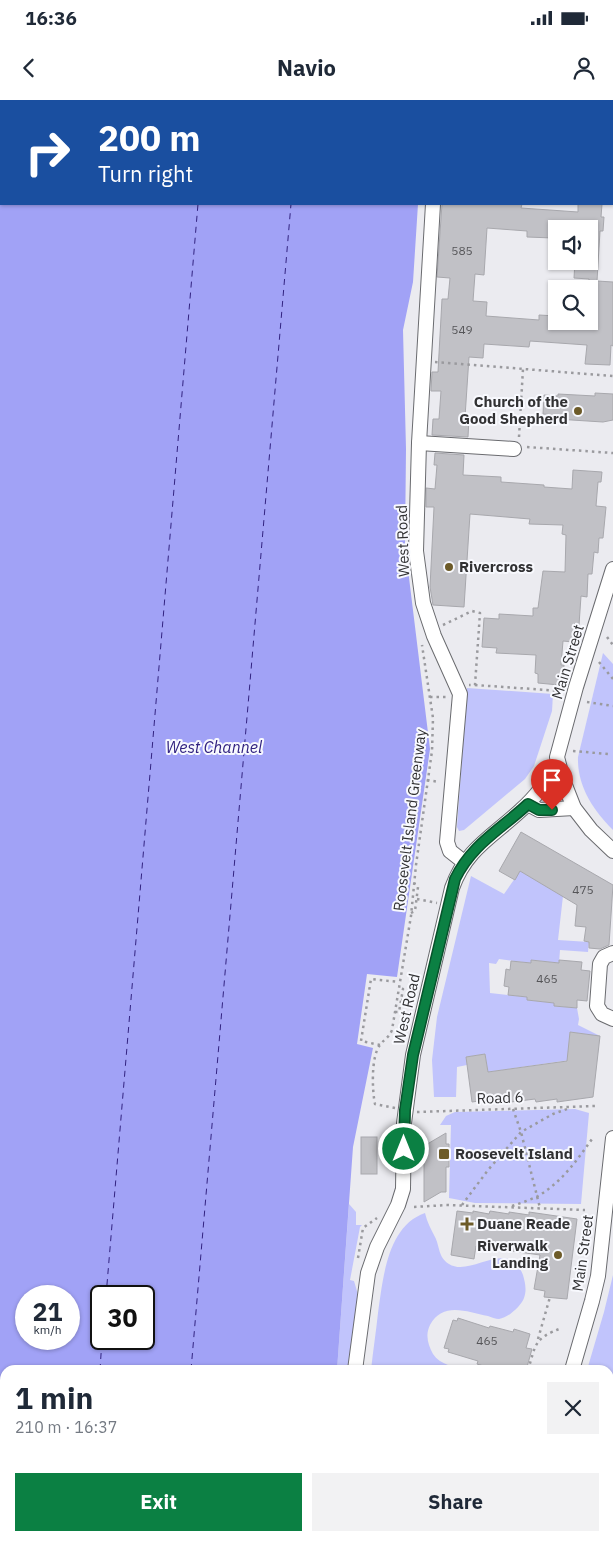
<!DOCTYPE html>
<html lang="en">
<head>
<meta charset="utf-8">
<style>
	:root { --surface:#fff; --page:#f2f2f3; --text:#1f2937; --muted:#747a83; --accent:#0b8043 }
	body { margin:0; font-family:"IBM Plex Sans",sans-serif; background:var(--page); color:var(--text); height:100vh; display:flex; flex-direction:column; font-size:19px; white-space:nowrap }
	* { box-sizing:border-box; margin:0 }
	p { font-size:16px; color:var(--muted) }
	.icon { flex:none; width:28px; height:28px; fill:none; stroke:currentColor; stroke-width:2; stroke-linecap:round; stroke-linejoin:round }
	.map { position:relative; flex:1; overflow:hidden }
	.panel { position:absolute; left:0px; top:1265px; width:614px; height:176px; display:flex; flex-direction:column; background:var(--surface); border-radius:15px 15px 0 0; box-shadow:0 1px 4px #0004 }
	.panel>* { flex:none }
	.top-card { position:absolute; left:0px; top:0px; width:614px; height:105px; box-shadow:0 1px 4px #0004; background:#1a4fa0; color:#fff; overflow:hidden }
	.controls { position:absolute; left:548px; top:120px; display:grid; gap:10px }
	.controls a { display:grid; place-items:center; width:50px; height:50px; border-radius:0px; background:var(--surface); box-shadow:0 1px 4px #0004; font-size:25px }
	.speed { position:absolute; left:15px; top:1185px; display:flex; gap:10px; font-size:25px; font-weight:700; text-align:center }
	.speed>* { display:grid; place-content:center; width:65px; height:65px; border-radius:50%; background:var(--surface); box-shadow:0 1px 4px #0004; line-height:1 }
	.speed small { font-size:12px; font-weight:400 }
	.speed .limit { border:2px solid #111; border-radius:8px; background:#fff; color:#111 }
	.pin { position:absolute; display:grid; place-items:center; width:42px; height:42px; color:#fff; margin:-51px -21px; border-radius:50% 50% 50% 0; rotate:-45deg; box-shadow:0 0 5px #0007 }
	.pin .icon { rotate:45deg }
	.me { position:absolute; width:55px; margin:-28px; rotate:0deg; stroke-linejoin:round; filter:drop-shadow(0 0 4px #0008) }
	.turn { display:flex; align-items:center; gap:18px; height:105px; padding:0 15px; font-size:22px }
	.turn .icon { width:65px; height:65px; stroke-width:2.5 }
	.turn b { display:block; font-size:35px; line-height:42px }
	.round { display:grid; place-items:center; flex:none; width:52px; height:52px; border-radius:0px; background:var(--page) }
	.summary { display:flex; align-items:center; justify-content:space-between; height:85px; padding:0 15px }
	h1 { font-size:30px; font-weight:800; line-height:38px }
	.primary-button { display:flex; gap:10px; margin-top:auto; padding:10px 15px }
	.primary-button a { flex:1; height:58px; border-radius:0px; background:var(--accent); color:#fff; font-size:20px; font-weight:800; line-height:58px; text-align:center }
	.primary-button a+a { background:var(--page); color:var(--text) }
	.status { display:flex; justify-content:space-between; align-items:center; height:35px; padding:0 25px; background:var(--surface); direction:ltr }
	.status svg { height:14px; fill:currentColor }
	header { display:flex; justify-content:space-between; align-items:center; height:65px; padding:0 15px; background:var(--surface); font-size:22px; font-weight:800 }
	.map>svg:first-child { display:block }
	.green { fill:#c1c4fc }
	.water { fill:#a1a2f6; fill-rule:evenodd }
	.lines { fill:none; stroke-linecap:round; stroke-linejoin:round }
	.ferry { stroke:#312280; stroke-width:1; stroke-dasharray:6 5; stroke-linecap:butt }
	.building { fill:#c1c1c6; stroke:#a8a8ad; fill-rule:evenodd }
	.minor-casing { stroke:#6a6b6f; stroke-width:16 }
	.path { stroke:#9a9a9e; stroke-width:2.5; stroke-dasharray:2.5 4; stroke-linecap:butt }
	.minor { stroke:#fff; stroke-width:14 }
	.route-casing { stroke:#07532c; stroke-width:12 }
	.route { stroke:#0b8043; stroke-width:9 }
	.poi-dot { fill:#6d5b29; stroke:#f8f9fe; stroke-width:2 }
	.labels { text-anchor:middle; stroke-width:4; stroke-linejoin:round; paint-order:stroke }
	.number-label { font-size:12px; fill:#555558 }
	.poi-label { font-size:15px; font-weight:bold; fill:#313133; stroke:#f8f9fe; text-anchor:start }
	.street-label { font-size:15px; fill:#313133; stroke:#f8f9fe }
	.water-label { font-size:16px; font-style:italic; fill:#312280; stroke:#f8f9fe }
</style>
</head>
<body>
<div class="status"><b>16:36</b><svg viewBox="0 0 49 12"><path d="M0 12V9h3v3zM5 12V6h3v6zM10 12V3h3v9zM15 12V0h3v12zM26 1h20v11H26zM47 4h2v5h-2z"/></svg></div>
<header><svg class="icon" aria-label="back" viewBox="0 0 24 24"><path d="M15 5l-7 7 7 7"/></svg>Navio<svg class="icon" aria-label="person" viewBox="0 0 24 24"><circle cx="12" cy="8" r="4"/><path d="M4 21q1-7 8-7t8 7"/></svg></header>
<div class="map">
<svg width="613" height="1441" viewBox="0 0 613 1441">
	<rect width="100%" height="100%" fill="#ebebf0"/>
	<g class="green">
		<path d="M 603,553 L 613,564 L 613,730 C 593,710 577,686 578,657 Z"/>
		<path d="M 467,588 L 553,594 L 552,611 L 534,666 L 525,679 L 464,730 L 459,731 L 457,727 Z"/>
		<path d="M 520,771 L 563,796 L 558,840 L 589,842 L 588,852 L 560,850 L 559,863 L 532,860 L 531,863 L 499,859 L 496,864 L 489,863 L 490,893 L 527,897 L 528,900 L 554,903 L 554,906 L 577,908 L 579,919 L 578,925 L 600,936 L 570,932 L 569,945 L 572,945 L 570,960 L 488,972 L 485,954 L 466,957 L 467,965 L 457,967 L 456,997 L 434,997 L 432,960 L 437,917 L 471,776 L 504,794 Z"/>
		<path d="M 575,1009 L 589,1013 L 581,1104 L 475,1103 L 449,1098 L 451,1025 L 440,1025 L 446,1016 L 455,1012 Z"/>
		<path d="M 349,1104 L 356,1112 L 356,1125 L 362,1125 L 360,1127 L 350,1180 L 354,1181 L 359,1198 L 351,1270 L 337,1270 Z"/>
		<path d="M 425,1113 C 427,1122 431,1129 435,1137 C 440,1147 438,1157 449,1164 C 471,1178 508,1137 523,1175 C 525,1182 527,1190 524,1198 C 521,1206 508,1218 499,1219 C 496,1219 491,1217 488,1216 C 467,1212 443,1201 430,1225 C 425,1235 428,1245 433,1254 C 440,1265 455,1267 466,1270 L 371,1270 C 373,1251 376,1232 378,1213 C 383,1179 387,1126 425,1113 Z"/>
		<path d="M 613,1175 L 613,1404 L 609,1404 L 609,1270 L 587,1270 L 604,1212 Z"/>
	</g>
	<path class="water" d="M 0,0 L 424,0 L 1,1 L 1,104 L 418,104 L 413,182 L 403,230 L 406,349 L 405,445 L 430,649 L 397,877 L 367,874 L 357,944 L 373,948 L 353,1047 L 337,1270 L 5,1270 L 5,1436 L 326,1436 L 326,1441 L 0,1441 ZM 26,1196 L 69,1196 L 69,1239 L 26,1239 ZM 101,1196 L 144,1196 L 144,1239 L 101,1239 Z"/>
	<g class="lines">
		<g class="ferry">
			<path d="M 207,1 L 207,0"/>
			<path d="M 300,1 L 300,0"/>
			<path d="M 106,1196 L 198,104"/>
			<path d="M 100,1270 L 102,1239"/>
			<path d="M 191,1270 L 291,104"/>
			<path d="M 85,1441 L 86,1436"/>
			<path d="M 179,1441 L 180,1436"/>
		</g>
	</g>
	<g class="building">
		<path d="M 442,104 L 522,104 L 521,108 L 578,112 L 578,104 L 602,104 L 601,117 L 604,117 L 603,131 L 600,131 L 597,181 L 613,182 L 613,246 L 611,245 L 610,265 L 585,264 L 587,245 L 530,241 L 529,247 L 484,244 L 483,258 L 469,257 L 465,317 L 469,318 L 468,337 L 432,335 L 433,319 L 439,319 L 441,291 L 431,291 L 432,272 L 438,272 L 442,199 L 448,199 L 450,178 L 437,177 ZM 487,128 L 527,131 L 527,137 L 553,138 L 556,138 L 556,129 L 589,129 L 589,161 L 575,161 L 574,178 L 589,179 L 589,186 L 591,186 L 589,221 L 556,221 L 556,216 L 539,215 L 539,220 L 486,216 L 487,202 L 473,201 L 475,174 L 484,175 Z"/>
		<path d="M 595,293 L 613,294 L 613,320 L 603,322 L 556,319 L 556,315 L 543,314 L 544,295 L 558,296 L 558,294 L 595,296 Z"/>
		<path d="M 435,353 L 464,355 L 463,375 L 501,377 L 501,382 L 544,385 L 544,387 L 572,389 L 573,370 L 602,372 L 601,382 L 598,382 L 596,406 L 606,407 L 603,438 L 599,438 L 598,453 L 594,452 L 592,474 L 588,474 L 587,497 L 581,496 L 579,525 L 574,524 L 573,542 L 563,541 L 561,565 L 564,565 L 564,575 L 559,575 L 559,585 L 538,583 L 538,574 L 535,573 L 536,555 L 496,553 L 497,548 L 482,547 L 484,518 L 499,519 L 499,514 L 533,516 L 533,508 L 538,508 L 543,471 L 565,472 L 566,435 L 562,434 L 563,425 L 529,424 L 530,419 L 470,414 L 464,507 L 433,505 L 430,487 L 434,407 L 426,407 L 426,388 L 435,389 L 437,365 L 434,365 Z"/>
		<path d="M 521,732 L 613,785 L 609,845 L 600,849 L 589,848 L 589,842 L 584,841 L 586,827 L 575,826 L 577,805 L 520,771 L 515,780 L 499,771 Z"/>
		<path d="M 531,860 L 559,863 L 559,860 L 582,862 L 581,870 L 590,871 L 587,901 L 577,900 L 577,908 L 554,906 L 554,903 L 527,900 L 527,897 L 508,895 L 509,887 L 504,886 L 506,869 L 510,870 L 511,861 L 531,863 Z"/>
		<path d="M 570,932 L 600,936 L 593,997 L 557,1002 L 557,999 L 536,1002 L 535,999 L 511,1002 L 511,999 L 492,1001 L 492,999 L 472,1002 L 466,957 L 485,954 L 488,972 L 567,961 Z"/>
		<path d="M 446,1033 L 446,1044 L 449,1044 L 449,1067 L 446,1067 L 446,1092 L 441,1092 L 424,1102 L 424,1046 Z"/>
		<rect x="361" y="1037" width="16" height="37"/>
		<path d="M 457,1111 L 473,1113 L 473,1111 L 489,1114 L 490,1111 L 509,1114 L 509,1112 L 529,1115 L 529,1112 L 577,1119 L 567,1199 L 544,1197 L 545,1191 L 534,1189 L 540,1155 L 476,1146 L 474,1159 L 451,1155 Z"/>
		<path d="M 458,1218 L 489,1228 L 490,1226 L 513,1232 L 514,1229 L 530,1234 L 526,1248 L 532,1249 L 527,1267 L 522,1266 L 520,1270 L 497,1270 L 477,1264 L 478,1261 L 448,1252 L 449,1249 L 444,1248 L 453,1220 L 457,1221 Z"/>
	</g>
	<g class="lines">
		<defs>
			<g id="minor">
				<path d="M 440,1 L 440,0"/>
				<path d="M 612,54 L 613,54"/>
				<path d="M 433,104 L 419,343 L 416,451 L 423,503 L 434,536 L 460,594 L 447,742 L 450,751 L 464,762"/>
				<path d="M 419,343 L 514,349"/>
				<path d="M 613,469 L 576,587 L 557,657 L 563,680 L 574,708 L 591,730 L 613,751"/>
				<path d="M 528,704 L 539,710 L 574,708"/>
				<path d="M 613,853 L 604,857 L 600,864 L 597,906 L 602,914 L 613,919"/>
				<path d="M 355,1270 L 368,1173 L 377,1147 L 398,1105 L 403,1089 L 404,1023 L 413,955 L 452,788 C 466,749 492,737 521,710 C 536,697 547,681 558,665"/>
				<path d="M 572,1270 L 592,1201 L 598,1176 L 613,1038"/>
				<path d="M 609,1421 L 613,1421"/>
				<path d="M 366,1436 L 366,1441"/>
			</g>
		</defs>
		<use href="#minor" class="minor-casing"/>
		<g class="path">
			<path d="M 435,262 L 613,276"/>
			<path d="M 519,337 L 523,269"/>
			<path d="M 527,347 L 613,353"/>
			<path d="M 443,525 L 472,511 L 480,513 L 475,585 L 469,585"/>
			<path d="M 607,537 L 613,545"/>
			<path d="M 599,562 L 613,579"/>
			<path d="M 475,585 L 561,591"/>
			<path d="M 430,597 L 448,597"/>
			<path d="M 587,602 L 613,606"/>
			<path d="M 573,651 L 608,654"/>
			<path d="M 427,680 L 439,682"/>
			<path d="M 417,799 L 437,803"/>
			<path d="M 411,813 L 415,811 L 418,787 L 414,783"/>
			<path d="M 401,900 L 413,902"/>
			<path d="M 395,912 L 399,912 L 403,889 L 399,888"/>
			<path d="M 380,945 L 361,941 L 371,879 L 399,882"/>
			<path d="M 395,1008 L 375,1004 C 372,990 371,956 380,945 C 384,939 389,938 392,930 L 411,816 L 416,765 L 432,651 L 433,618 L 422,545"/>
			<path d="M 513,1009 L 521,1032 L 540,1108"/>
			<path d="M 417,1012 L 596,1006"/>
			<path d="M 462,1105 L 488,1070 L 521,1032 L 553,1014 L 570,1008"/>
			<path d="M 512,1106 C 521,1103 530,1100 538,1096 C 562,1082 577,1060 592,1039"/>
			<path d="M 414,1107 L 446,1105 L 585,1110"/>
			<path d="M 358,1158 L 363,1128 L 377,1118"/>
			<path d="M 538,1239 L 550,1197"/>
			<path d="M 528,1270 C 536,1244 534,1238 562,1228"/>
			<path d="M 461,1436 L 461,1441"/>
			<path d="M 434,1441 L 436,1436"/>
		</g>
		<use href="#minor" class="minor"/>
	</g>
	<g class="lines">
		<defs>
			<path id="route" d="M 404,1049 L 405,1010 L 413,955 L 455,779 C 472,744 500,730 528,704 L 539,710 L 552,710"/>
		</defs>
		<use href="#route" class="route-casing"/>
		<use href="#route" class="route"/>
	</g>
	<g class="poi-dot">
		<circle cx="578" cy="311" r="5"/>
		<circle cx="449" cy="467" r="5"/>
		<rect x="438" y="1048" width="12" height="12" rx="2.5"/>
		<path d="M464.5 1116.5h5v5h5v5h-5v5h-5v-5h-5v-5h5z"/>
		<circle cx="558" cy="1155" r="5"/>
	</g>
	<g class="labels">
		<g class="number-label">
			<text x="462" y="155">585</text>
			<text x="462" y="234">549</text>
			<text x="583" y="794">475</text>
			<text x="547" y="883">465</text>
			<text x="487" y="1245">465</text>
		</g>
		<g class="poi-label">
			<text x="568" y="307" text-anchor="end">Church of the<tspan x="568" dy="17">Good Shepherd</tspan></text>
			<text x="459" y="472">Rivercross</text>
			<text x="455" y="1059">Roosevelt Island</text>
			<text x="477" y="1129">Duane Reade</text>
			<text x="548" y="1151" text-anchor="end">Riverwalk<tspan x="548" dy="17">Landing</tspan></text>
		</g>
		<g class="street-label">
			<text transform="translate(403 441) rotate(-92)" y="5">West Road</text>
			<text transform="translate(568 562) rotate(-73)" y="5">Main Street</text>
			<text transform="translate(410 720) rotate(-83)" y="5">Roosevelt Island Greenway</text>
			<text transform="translate(407 909) rotate(-77)" y="5">West Road</text>
			<text transform="translate(500 998) rotate(-2)" y="5">Road 6</text>
			<text transform="translate(583 1153) rotate(-82)" y="5">Main Street</text>
		</g>
		<g class="water-label">
			<text x="214" y="653">West Channel</text>
		</g>
	</g>
</svg>
<div class="controls">
<a><svg class="icon" aria-label="sound" viewBox="0 0 24 24"><path d="M4 9h4l5-4v14l-5-4H4zM17 9q2 3 0 6"/></svg></a>
<a><svg class="icon" aria-label="search" viewBox="0 0 24 24"><circle cx="10" cy="10" r="6"/><path d="M15 15l6 6"/></svg></a>
</div>
<div class="speed"><div>21<small>km/h</small></div><div class="limit">30</div></div>
<div class="pin" style="left:552px;top:710px;background:#d93025"><svg class="icon" aria-label="arrive" viewBox="0 0 24 24"><path d="M6 21V4h12l-3 4 3 4H6"/></svg></div>
<svg class="me" style="left:404px;top:1049px" viewBox="-20 -20 40 40"><circle r="17" fill="#0b8043" stroke="#fff" stroke-width="3"/><path d="M0-11L8 9 0 5-8 9z" fill="#fff"/></svg>
<div class="top-card">
<div class="turn"><svg class="icon" aria-label="right" viewBox="0 0 24 24"><path d="M7 20v-9h11M14 6l5 5-5 5"/></svg><div><b>200 m</b>Turn right</div></div>
</div>
<section class="panel">
<div class="summary"><div><h1>1 min</h1><p>210 m · 16:37</p></div><a class="round"><svg class="icon" aria-label="close" viewBox="0 0 24 24"><path d="M6 6l12 12M18 6L6 18"/></svg></a></div>
<div class="primary-button"><a>Exit</a><a>Share</a></div>
</section>
</div>
</body>
</html>
